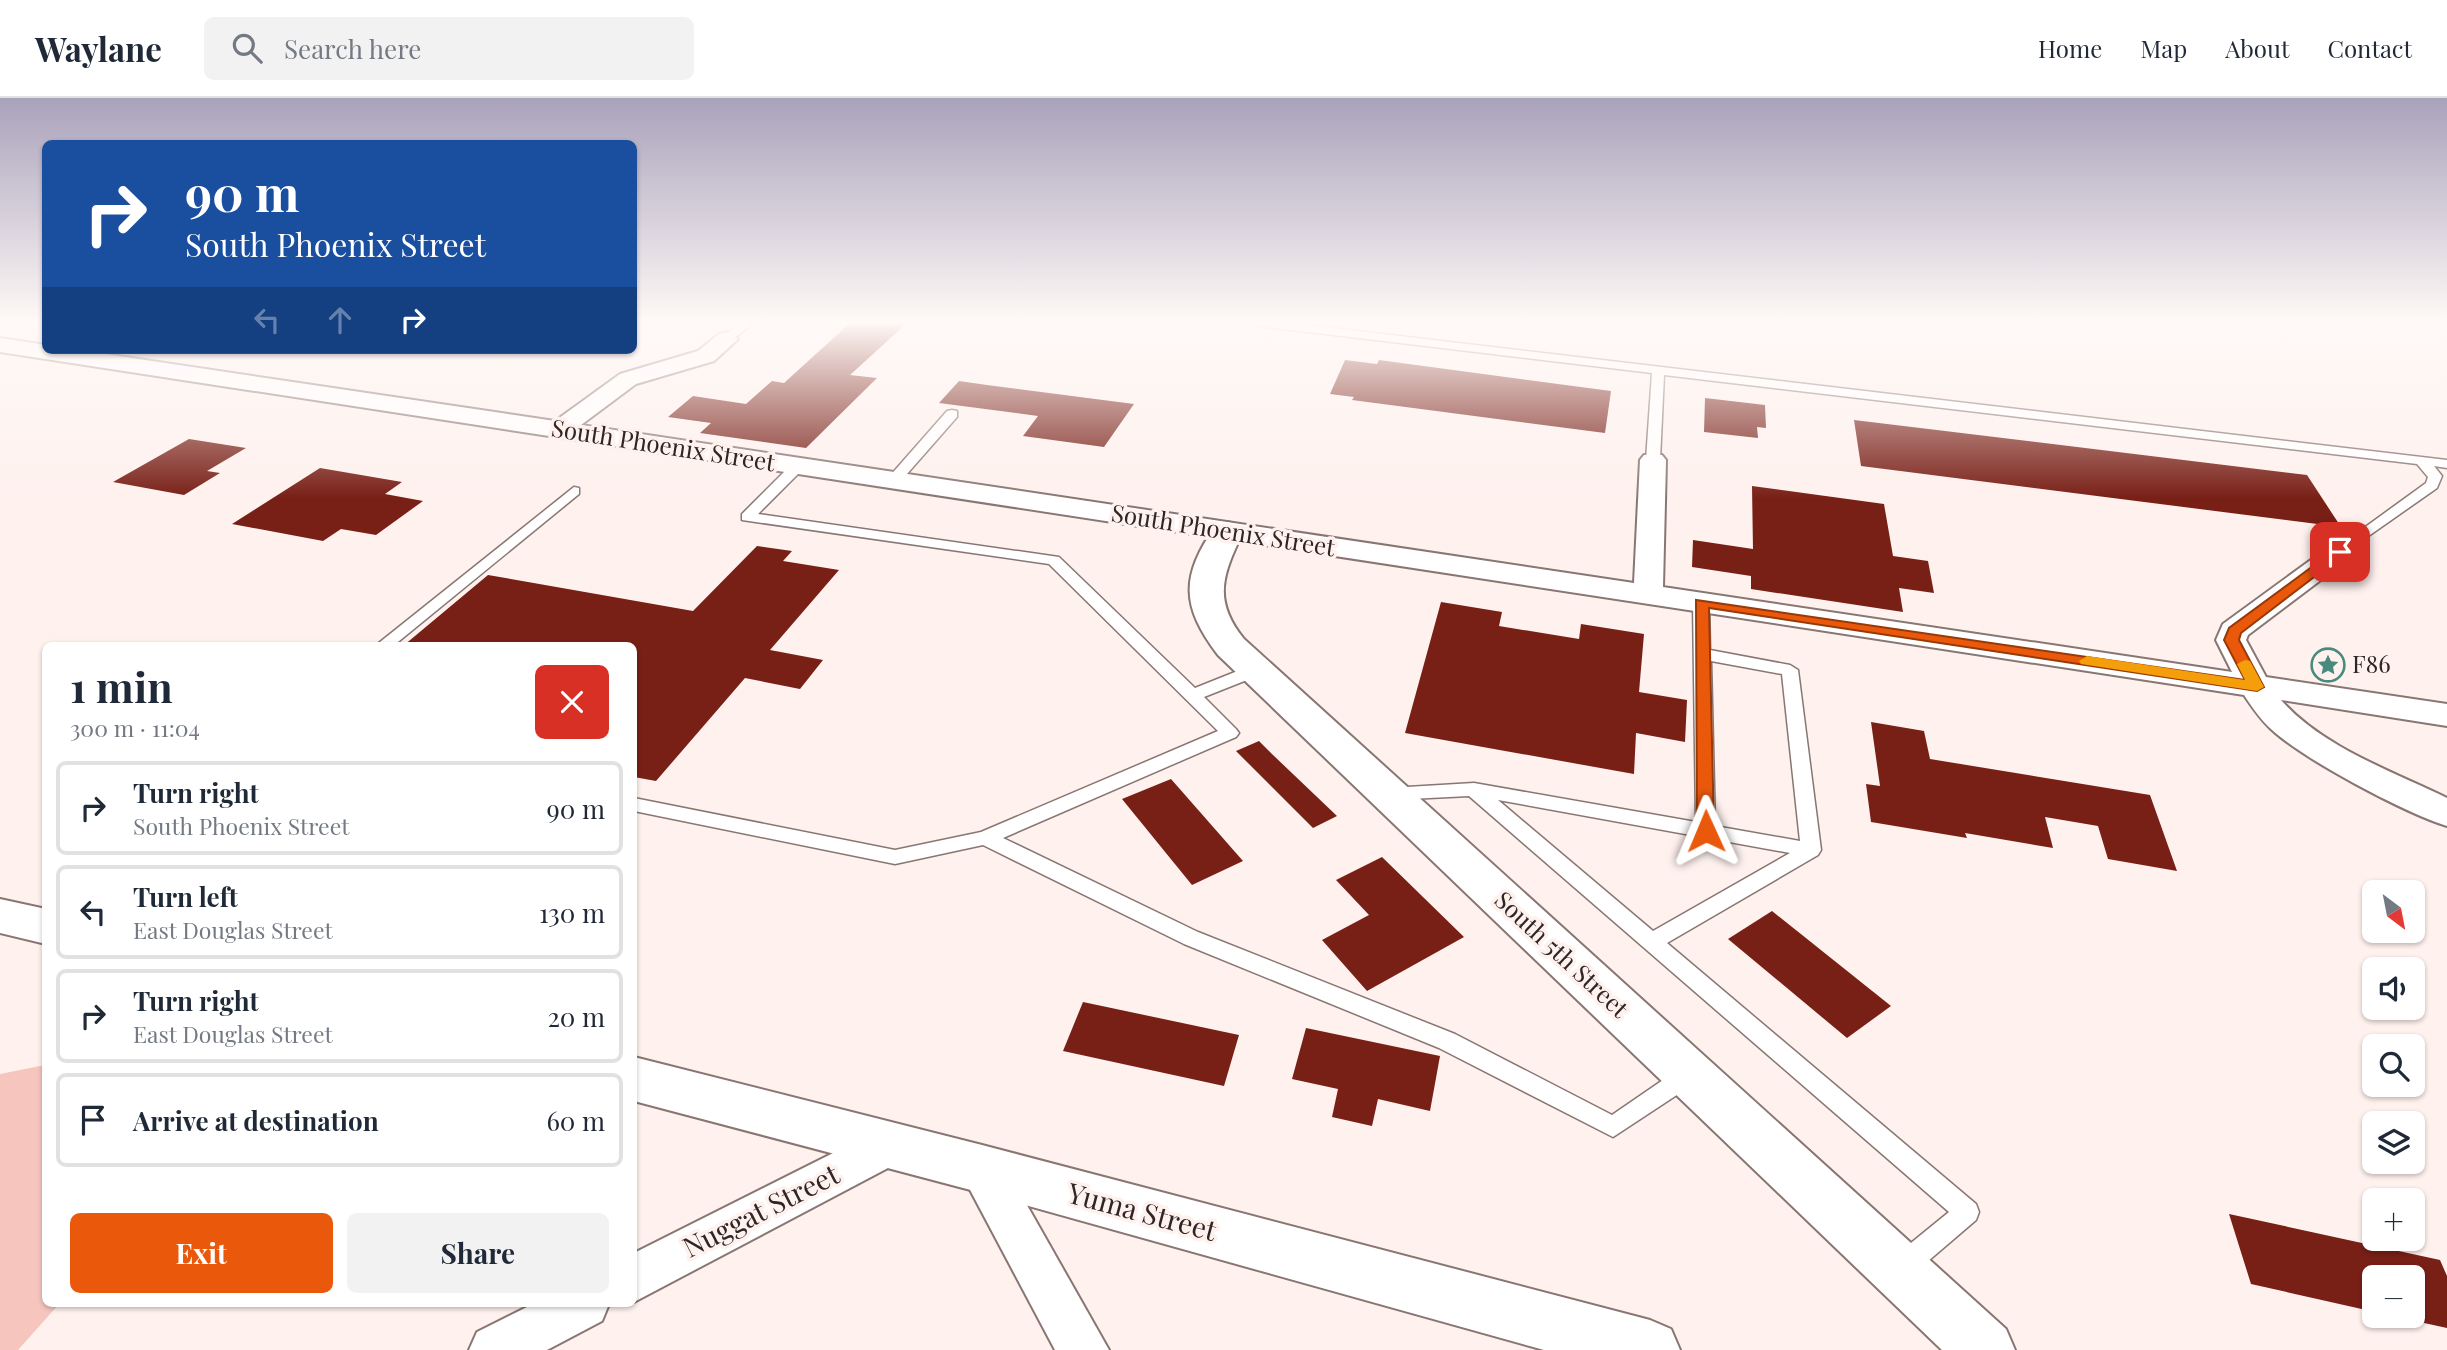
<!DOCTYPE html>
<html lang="en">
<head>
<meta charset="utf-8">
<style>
	:root { --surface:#fff; --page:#f2f2f3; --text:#1f2937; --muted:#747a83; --line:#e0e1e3; --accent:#ea580c }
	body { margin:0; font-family:"Playfair Display",serif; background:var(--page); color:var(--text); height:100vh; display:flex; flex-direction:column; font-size:26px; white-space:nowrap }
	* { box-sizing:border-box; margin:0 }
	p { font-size:23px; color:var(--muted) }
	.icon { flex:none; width:38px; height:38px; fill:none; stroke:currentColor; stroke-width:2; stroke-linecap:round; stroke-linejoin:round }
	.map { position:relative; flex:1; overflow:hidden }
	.drawer { position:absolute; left:42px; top:544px; width:595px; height:665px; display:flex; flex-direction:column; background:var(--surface); border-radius:10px; box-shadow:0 2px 5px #0004 }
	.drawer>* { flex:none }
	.banner { position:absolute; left:42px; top:42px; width:595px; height:214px; border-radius:10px; box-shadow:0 2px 5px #0004; background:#1a4fa0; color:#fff; overflow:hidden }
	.needle { width:46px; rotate:148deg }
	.tools { position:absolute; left:2362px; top:782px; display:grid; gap:14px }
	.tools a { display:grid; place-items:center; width:63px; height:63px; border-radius:10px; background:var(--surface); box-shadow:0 2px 5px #0004; font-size:35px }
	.pin { position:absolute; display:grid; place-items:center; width:60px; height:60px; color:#fff; margin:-30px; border-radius:14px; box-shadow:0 4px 10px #0006 }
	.me { position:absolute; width:77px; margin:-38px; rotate:359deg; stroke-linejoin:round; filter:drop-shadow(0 0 5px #0008) }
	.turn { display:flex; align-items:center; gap:24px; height:147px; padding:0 28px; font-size:32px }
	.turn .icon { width:91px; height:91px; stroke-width:2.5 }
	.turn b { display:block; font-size:49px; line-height:60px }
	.lanes { display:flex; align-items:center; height:66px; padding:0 28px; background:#0003; justify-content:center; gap:35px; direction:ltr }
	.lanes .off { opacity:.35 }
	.round { display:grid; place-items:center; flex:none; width:74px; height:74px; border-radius:10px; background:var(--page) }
	.headline { display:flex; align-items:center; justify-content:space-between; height:119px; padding:0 28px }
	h1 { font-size:42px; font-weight:700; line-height:52px }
	.action { display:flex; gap:14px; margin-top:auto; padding:14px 28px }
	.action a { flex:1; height:80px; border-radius:10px; background:var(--accent); color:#fff; font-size:28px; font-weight:700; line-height:80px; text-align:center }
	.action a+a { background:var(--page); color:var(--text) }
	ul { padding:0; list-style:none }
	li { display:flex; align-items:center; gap:21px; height:94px; margin:0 14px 10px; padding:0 14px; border:4px solid var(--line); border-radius:10px }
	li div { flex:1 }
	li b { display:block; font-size:26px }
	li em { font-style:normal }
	header { display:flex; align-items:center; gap:42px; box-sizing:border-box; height:98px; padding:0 35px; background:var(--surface); border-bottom:2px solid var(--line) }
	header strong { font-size:33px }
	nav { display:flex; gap:38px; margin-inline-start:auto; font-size:24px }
	.search { width:490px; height:63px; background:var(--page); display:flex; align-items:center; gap:18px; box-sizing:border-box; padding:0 24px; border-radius:10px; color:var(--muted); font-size:26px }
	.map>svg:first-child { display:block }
	.green { fill:#f6c6be }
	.building { fill:#781f16 }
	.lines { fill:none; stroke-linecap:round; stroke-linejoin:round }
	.lane-casing { stroke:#897672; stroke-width:3 }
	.street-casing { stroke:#897672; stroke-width:4 }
	.secondary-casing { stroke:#897672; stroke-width:4 }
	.lane { fill:#fff; fill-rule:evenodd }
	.street { fill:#fff; fill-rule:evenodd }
	.secondary { fill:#fff; fill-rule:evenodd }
	.route { fill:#ea580c; stroke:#983908; stroke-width:2 }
	.slow { fill:#f59e0b }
	.labels { text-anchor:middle; stroke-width:7; stroke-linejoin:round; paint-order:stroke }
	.street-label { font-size:24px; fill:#2e2524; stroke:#fef1ee }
	.poi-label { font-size:24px; fill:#2e2524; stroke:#fef1ee; text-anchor:start }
	.near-street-label { font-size:28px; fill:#2e2524; stroke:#fef1ee }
</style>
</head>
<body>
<header>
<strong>Waylane</strong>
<div class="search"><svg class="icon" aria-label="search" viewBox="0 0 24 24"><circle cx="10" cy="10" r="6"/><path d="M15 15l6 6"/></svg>Search here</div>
<nav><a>Home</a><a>Map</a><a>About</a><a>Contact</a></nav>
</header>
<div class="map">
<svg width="2447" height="1252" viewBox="0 0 2447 1252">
	<rect width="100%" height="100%" fill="#fef1ee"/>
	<path class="green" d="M 45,967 L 46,1206 L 59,1206 L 18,1252 L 0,1252 L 0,976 Z"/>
	<g class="building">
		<path d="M 850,225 L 907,225 L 850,277 L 877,280 L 806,350 L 700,335 L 711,325 L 668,319 L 693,298 L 746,306 L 772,283 L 784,285 Z"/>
		<path d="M 1345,262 L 1377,266 L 1379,262 L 1611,293 L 1605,335 L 1352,302 L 1354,299 L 1330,296 Z"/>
		<path d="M 959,283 L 987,287 L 1134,306 L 1104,349 L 1023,338 L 1038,318 L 939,305 Z"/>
		<path d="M 1705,300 L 1765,307 L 1766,330 L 1757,329 L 1758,340 L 1704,334 Z"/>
		<path d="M 1854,322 L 2307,377 L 2341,429 L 1861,368 Z"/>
		<path d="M 189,341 L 246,350 L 207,373 L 220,375 L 184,397 L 113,384 Z"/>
		<path d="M 320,370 L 402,384 L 385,396 L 423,403 L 376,437 L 341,431 L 323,443 L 232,426 Z"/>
		<path d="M 1752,388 L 1884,406 L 1893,458 L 1928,463 L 1934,495 L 1899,490 L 1903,514 L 1751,491 L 1751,478 L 1692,469 L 1693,442 L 1753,451 Z"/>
		<path d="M 757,448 L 792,453 L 783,463 L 839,472 L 770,552 L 823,562 L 800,591 L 745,580 L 656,683 L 634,679 L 634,548 L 403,548 L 488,477 L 693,513 Z"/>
		<path d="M 1441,504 L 1502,514 L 1499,528 L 1579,541 L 1581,526 L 1644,536 L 1639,594 L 1687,602 L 1685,644 L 1636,635 L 1634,676 L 1405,635 Z"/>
		<path d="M 1871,624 L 1924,633 L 1930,661 L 2150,697 L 2177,773 L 2108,761 L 2098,728 L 2045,719 L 2053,750 L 1965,735 L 1967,740 L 1871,724 L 1866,686 L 1880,688 Z"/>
		<path d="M 1259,643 L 1273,657 L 1337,718 L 1313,730 L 1236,653 Z"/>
		<path d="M 1171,681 L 1243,763 L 1192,787 L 1122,701 Z"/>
		<path d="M 1382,759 L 1464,839 L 1367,893 L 1322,842 L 1369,817 L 1336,782 Z"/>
		<path d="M 1772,813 L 1891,908 L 1847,940 L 1728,841 Z"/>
		<path d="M 1083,904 L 1239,937 L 1224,988 L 1063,953 Z"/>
		<path d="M 1306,930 L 1440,958 L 1430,1013 L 1378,1001 L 1372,1028 L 1332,1019 L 1338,991 L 1292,981 Z"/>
		<path d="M 2229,1116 L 2440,1162 L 2447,1178 L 2447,1230 L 2392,1218 L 2413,1218 L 2413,1180 L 2375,1180 L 2375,1214 L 2251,1186 Z"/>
	</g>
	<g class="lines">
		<defs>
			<g id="lane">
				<path d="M 740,225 L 753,225 L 731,243 L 723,243 L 723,239 Z"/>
				<path d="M 1253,225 L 1290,225 L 2447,362 L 2447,370 L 2434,368 L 2442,378 L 2437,390 L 2340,458 L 2335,457 L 2335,451 L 2426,385 L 2428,379 L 2417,366 L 1664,277 L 1660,362 L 1653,366 L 1646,362 L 1652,275 L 1258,228 Z"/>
				<path d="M 952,312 L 957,313 L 957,319 L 899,385 L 889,385 L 889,379 L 947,313 Z"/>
				<path d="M 798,364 L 805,368 L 803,371 L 758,416 L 1059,459 L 1195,590 L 1250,568 L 1256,567 L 1264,572 L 1262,576 L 1204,599 L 1236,631 L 1239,635 L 1236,639 L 1003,740 L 1198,834 L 1455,936 L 1612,1017 L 1679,971 L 1687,968 L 1695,971 L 1698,978 L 1695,985 L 1613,1039 L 1439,950 L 1184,846 L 983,747 L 895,766 L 634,713 L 634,700 L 895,752 L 981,734 L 1218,633 L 1049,466 L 742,422 L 742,416 L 793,365 Z"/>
				<path d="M 574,389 L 579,390 L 579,396 L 393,548 L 375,548 Z"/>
				<path d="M 1701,500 L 1709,505 L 1710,552 L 1790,567 L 1798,572 L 1821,752 L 1818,757 L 1667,845 L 1976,1106 L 1979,1114 L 1976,1122 L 1913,1176 L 1904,1179 L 1895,1176 L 1891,1167 L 1895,1158 L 1949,1114 L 1469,698 L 1390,702 L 1383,701 L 1381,696 L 1383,691 L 1390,690 L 1474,685 L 1696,724 L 1693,505 ZM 1711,563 L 1782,576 L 1800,743 L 1715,728 ZM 1498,702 L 1790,755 L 1653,833 Z"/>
			</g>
			<g id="street">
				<path d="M 727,234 L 738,241 L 714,263 L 636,286 L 581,327 L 1634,485 L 1640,362 L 1644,357 L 1662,357 L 1666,362 L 1663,489 L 2232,574 L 2216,542 L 2223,526 L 2330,448 L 2340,446 L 2350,448 L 2354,454 L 2350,460 L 2248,537 L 2246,542 L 2266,579 L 2447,606 L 2447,628 L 2281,602 C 2322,649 2392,673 2447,700 L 2447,728 C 2405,715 2303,661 2271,631 C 2260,621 2252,609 2244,597 L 0,254 L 0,240 L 46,247 L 46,252 L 78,252 L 555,323 L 620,276 L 698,253 L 719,236 Z"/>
				<path d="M 889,1027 L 905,1033 L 912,1047 L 905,1061 L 634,1204 L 634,1155 Z"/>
				<path d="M 982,1050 L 998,1056 L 1109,1252 L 1055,1252 L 959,1071 L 966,1056 Z"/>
				<path d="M 533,1206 L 609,1206 L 602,1223 L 547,1252 L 469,1252 L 477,1234 Z"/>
			</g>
			<g id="secondary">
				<path d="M 1227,424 L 1238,427 L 1243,434 C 1223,476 1212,502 1244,541 L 2006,1231 L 2015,1252 L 1942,1252 L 1218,557 C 1181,508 1180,479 1216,427 Z"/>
				<path d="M 0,801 L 46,811 L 46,846 L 0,835 Z"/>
				<path d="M 634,959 L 982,1047 L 1650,1222 L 1671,1231 L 1680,1252 L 1544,1252 L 982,1095 L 634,1003 Z"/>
			</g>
		</defs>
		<use href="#lane" class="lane-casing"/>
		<use href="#street" class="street-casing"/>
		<use href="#secondary" class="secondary-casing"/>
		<use href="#lane" class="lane"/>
		<use href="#street" class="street"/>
		<use href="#secondary" class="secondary"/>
	</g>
	<linearGradient id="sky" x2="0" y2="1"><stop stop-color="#a9a2bb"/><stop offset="0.56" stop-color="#fff9f7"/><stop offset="1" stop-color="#fff9f7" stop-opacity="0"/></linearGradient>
	<rect width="2447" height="401" fill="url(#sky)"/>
	<path class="route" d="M 2336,451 L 2347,454 L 2241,535 L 2239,542 L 2264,589 L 2257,593 L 1709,510 L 1714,733 L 1706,739 L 1697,733 L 1696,502 L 2245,582 L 2224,542 L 2229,530 Z"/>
	<path class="slow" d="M 2087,558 L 2245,582 L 2237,566 L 2245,562 L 2250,563 L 2264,589 L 2257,593 L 2081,566 L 2079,563 Z"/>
	<defs>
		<symbol id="sight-ring" viewBox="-11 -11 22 22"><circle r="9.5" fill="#fef1ee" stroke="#488b7e" stroke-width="1.5"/><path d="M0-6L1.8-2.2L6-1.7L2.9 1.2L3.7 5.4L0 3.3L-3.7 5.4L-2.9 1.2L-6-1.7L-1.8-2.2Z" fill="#488b7e"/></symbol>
	</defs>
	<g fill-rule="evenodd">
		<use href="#sight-ring" x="2309" y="548" width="38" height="38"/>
	</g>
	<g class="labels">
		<g class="street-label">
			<text transform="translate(663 348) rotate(9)" y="8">South Phoenix Street</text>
			<text transform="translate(1223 433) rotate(9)" y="8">South Phoenix Street</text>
			<text transform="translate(1561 857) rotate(43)" y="8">South 5th Street</text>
		</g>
		<g class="poi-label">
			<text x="2352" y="575">F86</text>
		</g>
		<g class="near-street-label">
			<text transform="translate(761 1113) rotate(-27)" y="10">Nuggat Street</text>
			<text transform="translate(1142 1114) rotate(15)" y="10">Yuma Street</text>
		</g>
	</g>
</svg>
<div class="tools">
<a><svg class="needle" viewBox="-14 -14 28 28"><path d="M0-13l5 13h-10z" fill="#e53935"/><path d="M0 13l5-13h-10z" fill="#747a83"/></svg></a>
<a><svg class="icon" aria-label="sound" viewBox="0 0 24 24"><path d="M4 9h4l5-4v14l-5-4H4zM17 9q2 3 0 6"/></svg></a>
<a><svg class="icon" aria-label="search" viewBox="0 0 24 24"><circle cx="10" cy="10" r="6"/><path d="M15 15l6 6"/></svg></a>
<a><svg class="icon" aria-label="layers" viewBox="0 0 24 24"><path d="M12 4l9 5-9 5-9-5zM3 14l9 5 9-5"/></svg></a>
<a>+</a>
<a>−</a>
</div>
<div class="pin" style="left:2340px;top:454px;background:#d93025"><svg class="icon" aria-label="arrive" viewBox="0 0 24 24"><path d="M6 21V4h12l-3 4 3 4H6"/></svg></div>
<svg class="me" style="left:1706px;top:733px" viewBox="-20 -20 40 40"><path d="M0-17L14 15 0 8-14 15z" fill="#ea580c" stroke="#fff" stroke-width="4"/></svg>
<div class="banner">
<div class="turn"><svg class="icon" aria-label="right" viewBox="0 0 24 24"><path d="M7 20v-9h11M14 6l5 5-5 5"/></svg><div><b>90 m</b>South Phoenix Street</div></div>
<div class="lanes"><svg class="icon off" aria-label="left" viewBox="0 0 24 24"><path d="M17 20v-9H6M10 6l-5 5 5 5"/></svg><svg class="icon off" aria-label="ahead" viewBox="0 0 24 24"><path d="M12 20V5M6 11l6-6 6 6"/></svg><svg class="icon" aria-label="right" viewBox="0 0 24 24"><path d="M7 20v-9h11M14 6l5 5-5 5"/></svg></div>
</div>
<section class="drawer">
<div class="headline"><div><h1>1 min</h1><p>300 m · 11:04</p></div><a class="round" style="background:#d93025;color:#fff"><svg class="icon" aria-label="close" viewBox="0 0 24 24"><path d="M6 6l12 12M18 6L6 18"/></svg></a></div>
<ul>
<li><svg class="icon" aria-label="right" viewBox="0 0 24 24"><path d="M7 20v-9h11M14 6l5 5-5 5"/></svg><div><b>Turn right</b><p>South Phoenix Street</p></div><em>90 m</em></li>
<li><svg class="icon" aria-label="left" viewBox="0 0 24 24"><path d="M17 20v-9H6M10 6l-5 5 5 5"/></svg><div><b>Turn left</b><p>East Douglas Street</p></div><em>130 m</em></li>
<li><svg class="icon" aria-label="right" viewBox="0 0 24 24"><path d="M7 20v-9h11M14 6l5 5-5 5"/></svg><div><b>Turn right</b><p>East Douglas Street</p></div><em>20 m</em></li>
<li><svg class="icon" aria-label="arrive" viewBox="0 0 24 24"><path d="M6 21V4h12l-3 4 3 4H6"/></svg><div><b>Arrive at destination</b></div><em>60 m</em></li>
</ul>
<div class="action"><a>Exit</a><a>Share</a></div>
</section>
</div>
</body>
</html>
